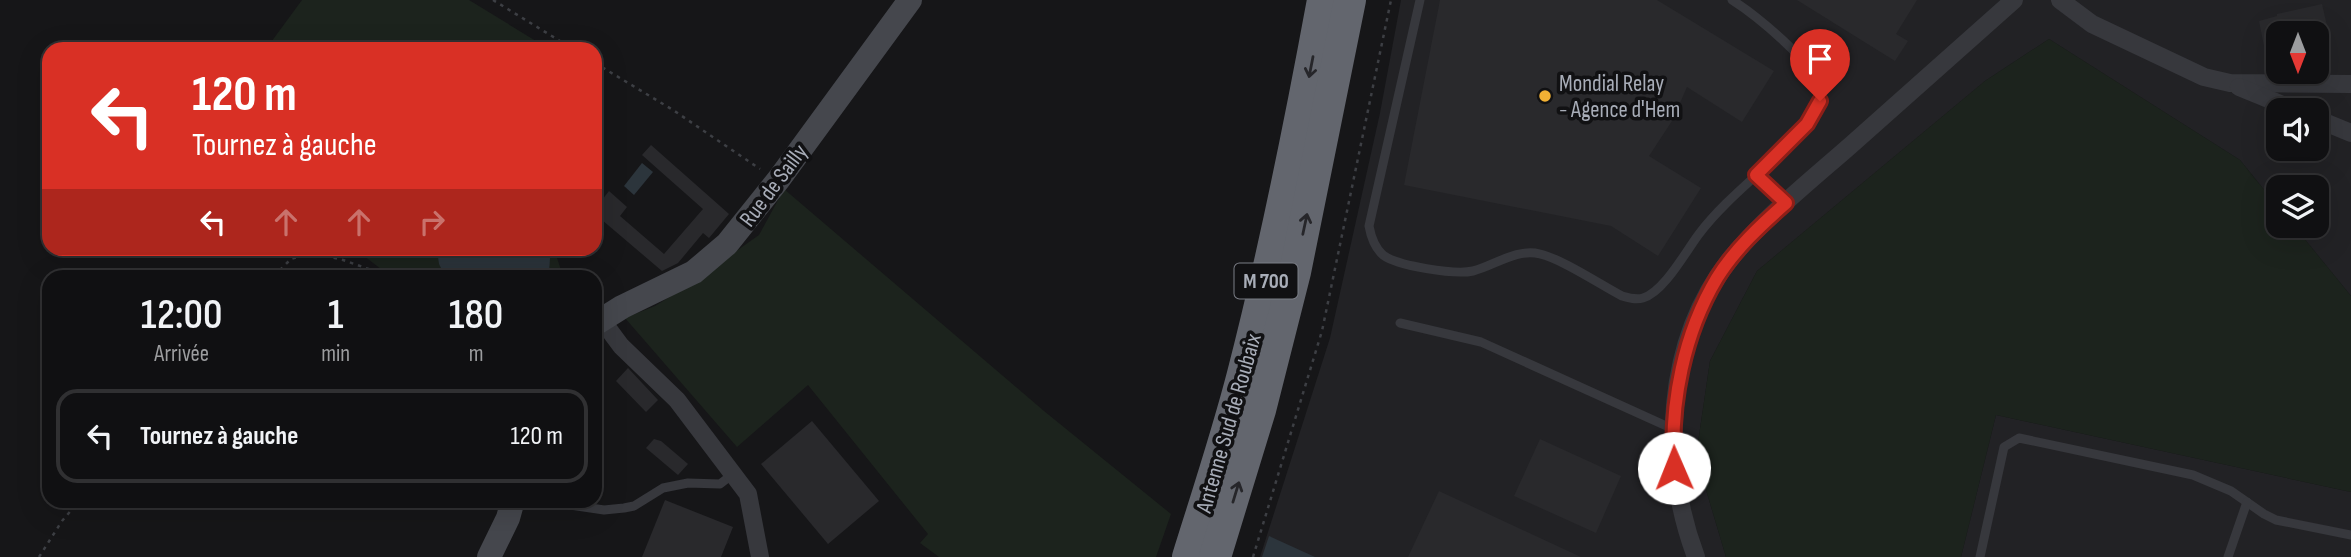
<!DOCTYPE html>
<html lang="fr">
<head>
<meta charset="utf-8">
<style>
	:root { --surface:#101012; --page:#1e1e20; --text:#f1f3f6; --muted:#9c9d9f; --line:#303032 }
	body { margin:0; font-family:"Sofia Sans Condensed",sans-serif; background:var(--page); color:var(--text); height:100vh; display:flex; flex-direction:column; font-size:26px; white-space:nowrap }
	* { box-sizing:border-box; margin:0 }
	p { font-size:23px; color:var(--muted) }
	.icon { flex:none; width:38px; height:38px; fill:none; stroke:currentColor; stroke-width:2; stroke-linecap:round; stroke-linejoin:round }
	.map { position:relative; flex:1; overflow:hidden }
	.drawer { position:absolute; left:42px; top:270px; width:560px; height:238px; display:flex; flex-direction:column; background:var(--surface); border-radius:21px; box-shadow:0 7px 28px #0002,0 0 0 2px var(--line) }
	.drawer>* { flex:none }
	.hud { position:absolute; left:42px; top:42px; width:560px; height:214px; border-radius:21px; box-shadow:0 7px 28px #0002,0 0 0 2px var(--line); background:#d93025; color:#fff; overflow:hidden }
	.needle { width:46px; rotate:180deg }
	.controls { position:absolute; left:2266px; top:21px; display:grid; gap:14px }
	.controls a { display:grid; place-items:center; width:63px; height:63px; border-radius:14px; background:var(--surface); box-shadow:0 7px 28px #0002,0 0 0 2px var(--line); font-size:35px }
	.pin { position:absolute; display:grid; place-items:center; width:60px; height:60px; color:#fff; margin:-72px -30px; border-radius:50% 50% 50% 0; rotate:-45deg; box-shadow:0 0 7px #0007 }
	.pin .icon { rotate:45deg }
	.me { position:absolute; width:77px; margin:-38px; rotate:359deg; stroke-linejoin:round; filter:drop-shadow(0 0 5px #0008) }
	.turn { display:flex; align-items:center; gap:24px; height:147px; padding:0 35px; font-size:32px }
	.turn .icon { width:91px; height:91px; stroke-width:2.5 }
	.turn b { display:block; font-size:49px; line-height:60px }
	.lanes { display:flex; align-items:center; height:66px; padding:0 35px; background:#0003; justify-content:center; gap:35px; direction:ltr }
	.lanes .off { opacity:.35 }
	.eta { display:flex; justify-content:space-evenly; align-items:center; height:119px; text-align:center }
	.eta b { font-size:42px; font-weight:600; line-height:49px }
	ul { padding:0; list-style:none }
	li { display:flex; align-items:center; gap:21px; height:94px; margin:0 14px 10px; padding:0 21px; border:4px solid var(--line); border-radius:21px }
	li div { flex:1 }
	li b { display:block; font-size:26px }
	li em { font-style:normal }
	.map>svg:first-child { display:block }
	.built { fill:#222225; fill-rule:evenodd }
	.green { fill:#1c231d }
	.water { fill:#2c353c }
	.building { fill:#29292c }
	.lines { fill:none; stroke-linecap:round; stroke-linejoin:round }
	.path { stroke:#3d3f44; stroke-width:2.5; stroke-dasharray:3.5 5; stroke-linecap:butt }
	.lane { stroke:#37383d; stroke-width:9 }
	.street { stroke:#37383d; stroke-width:18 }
	.secondary { stroke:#45474d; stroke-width:24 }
	.highway { stroke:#63666e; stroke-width:32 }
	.oneway { stroke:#26262a }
	.route-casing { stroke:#8d1f18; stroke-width:18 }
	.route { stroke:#d93025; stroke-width:12 }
	.poi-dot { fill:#f2b134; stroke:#111113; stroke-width:2.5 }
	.labels { text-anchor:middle; stroke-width:7; stroke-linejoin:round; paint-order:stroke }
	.shield { fill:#111113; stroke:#7b7e86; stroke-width:2 }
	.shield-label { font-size:21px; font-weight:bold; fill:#a8adb8 }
	.poi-label { font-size:23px; fill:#a8adb8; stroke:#111113; text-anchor:start }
	.street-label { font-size:23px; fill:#a8adb8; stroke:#111113 }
</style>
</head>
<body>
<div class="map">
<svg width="2351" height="557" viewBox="0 0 2351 557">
	<rect width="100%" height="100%" fill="#161618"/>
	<g class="built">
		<path d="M 1401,0 L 2351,0 L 2351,296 L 2294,226 L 2317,226 L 2317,187 L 2278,187 L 2278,207 L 2240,160 L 2049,39 L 1985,81 L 1757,271 L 1710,361 L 1696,456 L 1726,557 L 1260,557 L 1330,338 L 1380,113 ZM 2278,33 L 2317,33 L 2317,72 L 2278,72 ZM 2278,110 L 2317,110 L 2317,149 L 2278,149 Z"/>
		<path d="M 1996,415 L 2351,492 L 2351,557 L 1961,557 Z"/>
	</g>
	<g class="green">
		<path d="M 302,0 L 469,0 L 549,49 L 266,49 Z"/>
		<path d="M 2049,39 L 2240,160 L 2278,207 L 2278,226 L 2294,226 L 2351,296 L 2351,492 L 1996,415 L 1961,557 L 1726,557 L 1696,456 L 1710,361 L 1757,271 L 1985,81 Z"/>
		<path d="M 784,189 L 1044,411 L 1171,514 L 1156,557 L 939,557 L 920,543 L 928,534 L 808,385 L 737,447 L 625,318 L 655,306 L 684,288 L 759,235 Z"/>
		<path d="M 355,249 L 554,249 L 563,276 L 390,276 Z"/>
	</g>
	<g class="water">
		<path d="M 642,163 L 653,172 L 634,195 L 624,186 Z"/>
		<path d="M 504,248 L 541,249 L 550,258 L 549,273 L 544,276 L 445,276 L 439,264 L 437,249 Z"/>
		<path d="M 1269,536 L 1315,557 L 1262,557 Z"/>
	</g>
	<g class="building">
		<path d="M 1440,0 L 1657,0 L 1774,71 L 1742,122 L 1687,87 L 1672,121 L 1649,156 L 1701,188 L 1658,256 L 1611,226 L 1404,185 Z"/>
		<path d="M 1797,0 L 1917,0 L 1896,34 L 1908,41 L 1895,61 Z"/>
		<path d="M 2322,4 L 2328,30 L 2316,33 L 2278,33 L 2278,48 L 2265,51 L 2259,21 L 2277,16 L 2277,14 Z"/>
		<path d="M 651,145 L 729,214 L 709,238 L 703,233 L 678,263 L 662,271 L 595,214 L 595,209 L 609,191 L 627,207 L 620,216 L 664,254 L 703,209 L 642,155 Z"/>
		<path d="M 628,368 L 658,400 L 646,412 L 616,381 Z"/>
		<path d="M 812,421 L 879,501 L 828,544 L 761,464 Z"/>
		<path d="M 654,439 L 661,441 L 688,464 L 678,475 L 646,448 Z"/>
		<path d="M 1540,439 L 1621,476 L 1596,533 L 1514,496 Z"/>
		<path d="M 1439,491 L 1581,557 L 1408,557 Z"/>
		<path d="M 665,500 L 733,527 L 721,557 L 642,557 Z"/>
	</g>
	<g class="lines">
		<g class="path">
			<path d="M 493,0 L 573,49"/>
			<path d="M 595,63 L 673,110 L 760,169"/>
			<path d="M 274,276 L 291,259 L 312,253 L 343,260 L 377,272 L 381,276"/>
			<path d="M 39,557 L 62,521 L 80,500"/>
			<path d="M 1253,557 L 1322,331 L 1391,0"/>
		</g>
		<g class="lane">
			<path d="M 1420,0 L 1369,226 C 1371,237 1374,247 1383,255 C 1397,266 1455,275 1473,271 C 1494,266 1516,248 1540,254 C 1562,259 1601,285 1622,296 C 1629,298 1636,300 1643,298 C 1664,292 1686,251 1699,234 C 1730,193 1775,164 1807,124 C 1815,115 1822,102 1820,90 C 1818,65 1754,14 1732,0"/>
			<path d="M 1756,175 L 1786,203"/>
			<path d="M 1400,323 L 1481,342 L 1673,429"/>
			<path d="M 536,500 L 604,510 L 624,508 L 634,506 L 663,488 L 688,483 L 720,484 L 733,474"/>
			<path d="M 1980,557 L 2004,447 L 2019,438 L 2193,475 L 2231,491 L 2264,514 L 2276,520 L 2351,535"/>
			<path d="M 2228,557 L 2247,502"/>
		</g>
		<g class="street">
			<path d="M 2060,0 L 2092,24 L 2204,77 L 2230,83 L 2351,84"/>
			<path d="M 2239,87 L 2295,110"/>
			<path d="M 2317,119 L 2351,133"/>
			<path d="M 601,319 L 621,346 L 677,400 L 748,494 L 760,557"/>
			<path d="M 1696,557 C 1660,461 1665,341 1731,258 C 1766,216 1810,181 1851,145 C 1905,97 1960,48 2014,0"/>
		</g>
		<g class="secondary">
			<path d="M 595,324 L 622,307 L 694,272 L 727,244 L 779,179 L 910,0"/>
			<path d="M 489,557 L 508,518 L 513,500"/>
		</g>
		<g class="highway">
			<path d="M 1188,557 C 1207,496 1227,436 1243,374 C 1275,250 1300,125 1323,0"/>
			<path d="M 1215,557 L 1260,410 L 1295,272 L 1350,0"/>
		</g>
	</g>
	<defs><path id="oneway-shaft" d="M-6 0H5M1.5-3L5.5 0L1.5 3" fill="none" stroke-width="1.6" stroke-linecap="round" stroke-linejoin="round" transform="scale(1.75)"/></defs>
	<g class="oneway">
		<use href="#oneway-shaft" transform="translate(1311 67) rotate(101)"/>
		<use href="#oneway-shaft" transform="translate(1305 224) rotate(-78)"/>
		<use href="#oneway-shaft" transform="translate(1236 492) rotate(-73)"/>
	</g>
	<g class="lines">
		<defs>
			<path id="route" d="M 1674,468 C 1670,403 1684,333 1717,278 C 1735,249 1761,225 1786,203 L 1756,175 L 1807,124 L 1820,101"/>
		</defs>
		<use href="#route" class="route-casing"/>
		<use href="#route" class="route"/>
	</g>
	<circle class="poi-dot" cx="1545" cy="96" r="7"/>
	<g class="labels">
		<rect class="shield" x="1234.5" y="263.5" width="63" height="35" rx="5"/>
		<g class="shield-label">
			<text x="1266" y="288">M 700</text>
		</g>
		<g class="poi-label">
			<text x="1559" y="91">Mondial Relay<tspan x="1559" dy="26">- Agence d'Hem</tspan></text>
		</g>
		<g class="street-label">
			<text transform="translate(773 185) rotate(-53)" y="8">Rue de Sailly</text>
			<text transform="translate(1228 423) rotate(-74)" y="8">Antenne Sud de Roubaix</text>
		</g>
	</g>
</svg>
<div class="controls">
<a><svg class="needle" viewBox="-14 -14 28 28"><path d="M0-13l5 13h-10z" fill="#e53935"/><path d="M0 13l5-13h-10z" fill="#9c9d9f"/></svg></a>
<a><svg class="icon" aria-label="sound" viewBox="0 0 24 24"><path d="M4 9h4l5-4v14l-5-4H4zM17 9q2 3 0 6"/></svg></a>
<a><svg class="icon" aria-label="layers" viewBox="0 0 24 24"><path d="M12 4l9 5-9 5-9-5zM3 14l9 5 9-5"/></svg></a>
</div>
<div class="pin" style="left:1820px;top:101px;background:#d93025"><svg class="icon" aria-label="arrive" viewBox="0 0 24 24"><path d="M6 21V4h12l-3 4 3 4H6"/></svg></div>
<svg class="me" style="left:1674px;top:468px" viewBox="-20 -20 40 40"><circle r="19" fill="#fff"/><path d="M0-13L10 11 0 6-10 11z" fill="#d93025"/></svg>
<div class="hud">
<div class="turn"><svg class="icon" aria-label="left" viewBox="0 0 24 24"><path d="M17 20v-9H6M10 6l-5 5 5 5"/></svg><div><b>120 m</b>Tournez à gauche</div></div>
<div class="lanes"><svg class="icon" aria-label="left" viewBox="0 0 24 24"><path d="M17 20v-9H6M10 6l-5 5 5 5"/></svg><svg class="icon off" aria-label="ahead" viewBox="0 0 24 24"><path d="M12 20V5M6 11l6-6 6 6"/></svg><svg class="icon off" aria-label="ahead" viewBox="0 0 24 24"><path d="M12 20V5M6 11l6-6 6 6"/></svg><svg class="icon off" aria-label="right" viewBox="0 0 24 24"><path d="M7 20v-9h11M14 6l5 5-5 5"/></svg></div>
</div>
<section class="drawer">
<div class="eta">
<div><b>12:00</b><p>Arrivée</p></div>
<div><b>1</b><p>min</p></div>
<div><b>180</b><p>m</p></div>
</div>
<ul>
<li><svg class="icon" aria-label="left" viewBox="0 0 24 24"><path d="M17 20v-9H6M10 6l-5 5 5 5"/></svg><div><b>Tournez à gauche</b></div><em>120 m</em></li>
</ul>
</section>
</div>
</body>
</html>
